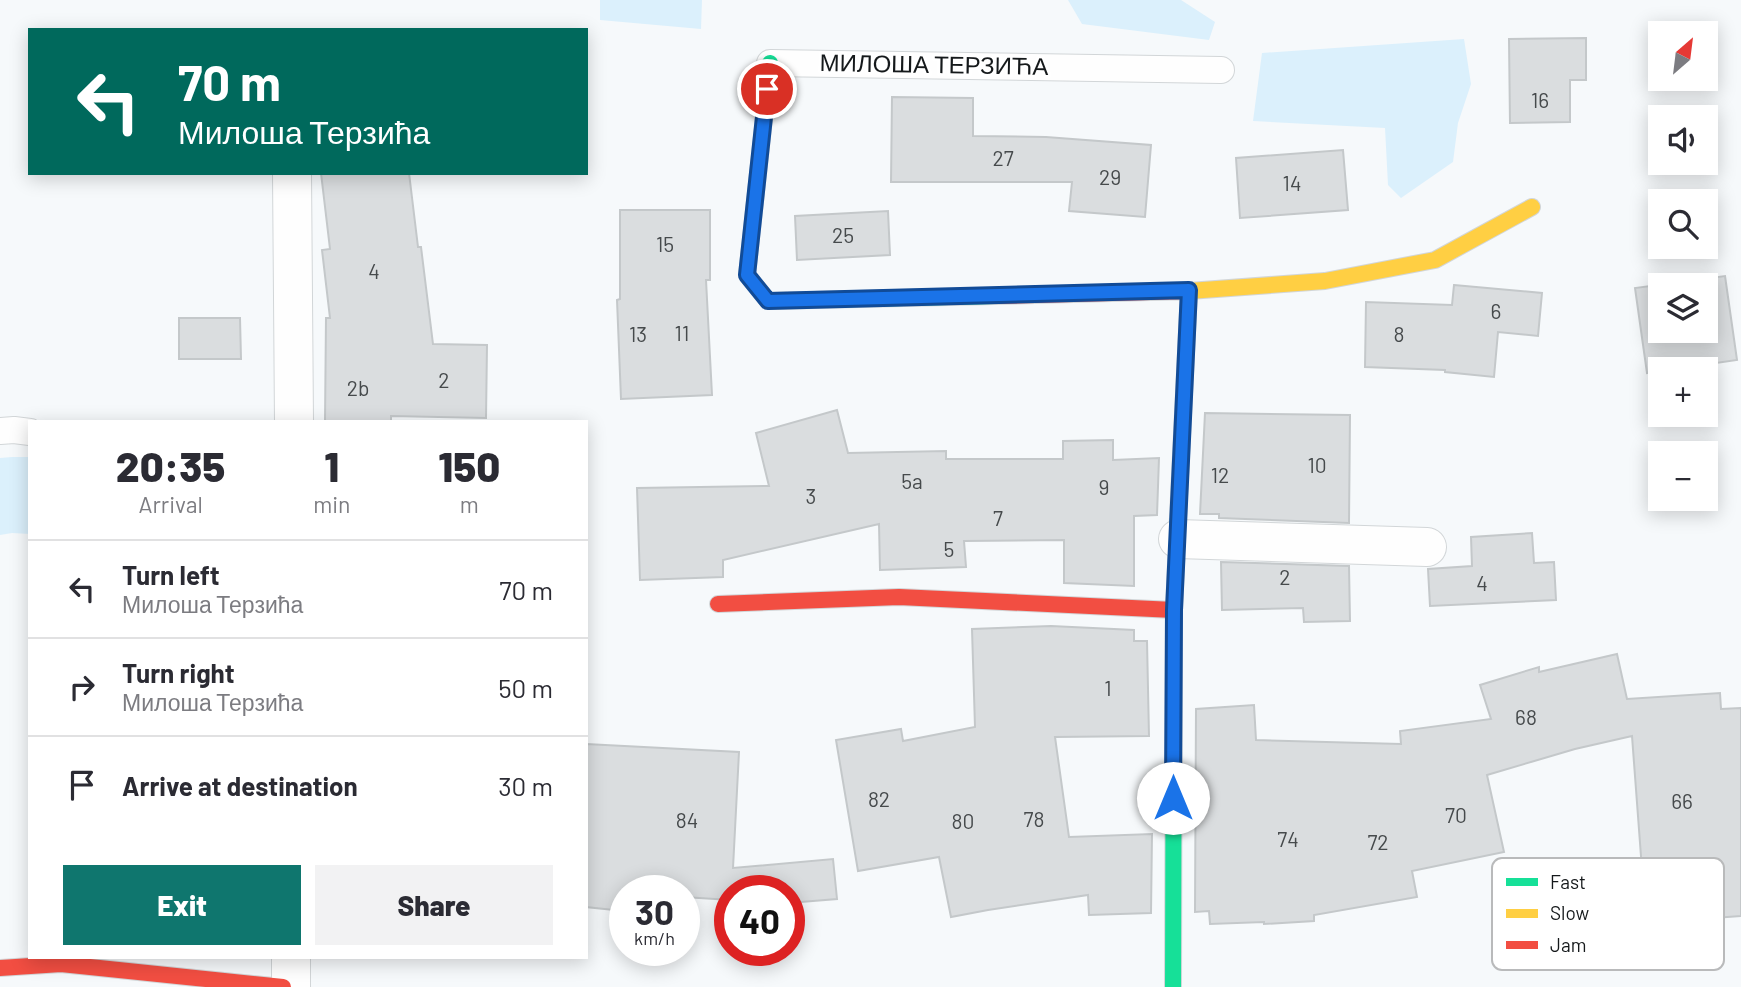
<!DOCTYPE html>
<html lang="en">
<head>
<meta charset="utf-8">
<style>
	:root { --surface:#fff; --page:#f2f2f3; --text:#2b2b33; --muted:#7c7c81; --line:#e1e1e2; --accent:#0f766e }
	body { margin:0; font-family:Barlow,sans-serif; background:var(--page); color:var(--text); height:100vh; display:flex; flex-direction:column; font-size:26px; white-space:nowrap }
	* { box-sizing:border-box; margin:0 }
	p { font-size:23px; color:var(--muted) }
	.icon { flex:none; width:38px; height:38px; fill:none; stroke:currentColor; stroke-width:2; stroke-linecap:round; stroke-linejoin:round }
	.map { position:relative; flex:1; overflow:hidden }
	.side { position:absolute; left:28px; top:420px; width:560px; height:539px; display:flex; flex-direction:column; background:var(--surface); border-radius:0px; box-shadow:0 4px 18px #0003 }
	.side>* { flex:none }
	.guide { position:absolute; left:28px; top:28px; width:560px; height:147px; border-radius:0px; box-shadow:0 4px 18px #0003; background:#00695c; color:#fff; overflow:hidden }
	.needle { width:46px; rotate:28deg }
	.buttons { position:absolute; left:1648px; top:21px; display:grid; gap:14px }
	.buttons a { display:grid; place-items:center; width:70px; height:70px; border-radius:0px; background:var(--surface); box-shadow:0 4px 18px #0003; font-size:35px }
	.speed { position:absolute; left:609px; top:875px; display:flex; gap:14px; font-size:35px; font-weight:700; text-align:center }
	.speed>* { display:grid; place-content:center; width:91px; height:91px; border-radius:50%; background:var(--surface); box-shadow:0 4px 18px #0003; line-height:1 }
	.speed small { font-size:18px; font-weight:400 }
	.speed .limit { border:10px solid #d22; background:#fff; color:#111 }
	.pin { position:absolute; display:grid; place-items:center; width:60px; height:60px; color:#fff; margin:-30px; border:4px solid #fff; border-radius:50%; box-shadow:0 2px 7px #0007 }
	.me { position:absolute; width:77px; margin:-38px; rotate:0deg; stroke-linejoin:round; filter:drop-shadow(0 0 5px #0008) }
	.turn { display:flex; align-items:center; gap:24px; height:147px; padding:0 35px; font-size:32px }
	.turn .icon { width:91px; height:91px; stroke-width:2.5 }
	.turn b { display:block; font-size:49px; line-height:60px }
	.eta { display:flex; justify-content:space-evenly; align-items:center; height:119px; text-align:center }
	.eta b { font-size:42px; font-weight:800; line-height:49px }
	.action { display:flex; gap:14px; margin-top:auto; padding:14px 35px }
	.action a { flex:1; height:80px; border-radius:0px; background:var(--accent); color:#fff; font-size:28px; font-weight:800; line-height:80px; text-align:center }
	.action a+a { background:var(--page); color:var(--text) }
	ul { padding:0; list-style:none }
	li { display:flex; align-items:center; gap:21px; height:98px; padding:0 35px; border-top:2px solid var(--line) }
	li div { flex:1 }
	li b { display:block; font-size:26px }
	li em { font-style:normal }
	.map>svg:first-child { display:block }
	.green { fill:#dbf0fc }
	.building { fill:#dadddf; stroke:#c4c8ca; stroke-width:2; fill-rule:evenodd }
	.lines { fill:none; stroke-linecap:round; stroke-linejoin:round }
	.lane-casing { stroke:#d2d6d8; stroke-width:28 }
	.street-casing { stroke:#d2d6d8; stroke-width:40 }
	.fast-casing { stroke:#d2d6d8; stroke-width:18 }
	.slow-casing { stroke:#d2d6d8; stroke-width:18 }
	.jam-casing { stroke:#d2d6d8; stroke-width:18 }
	.lane { stroke:#fefefe; stroke-width:26 }
	.street { stroke:#fefefe; stroke-width:38 }
	.fast { stroke:#16e098; stroke-width:16 }
	.slow { stroke:#ffcf43; stroke-width:16 }
	.jam { stroke:#f24e42; stroke-width:16 }
	.route-casing { stroke:#114b97; stroke-width:18 }
	.route { stroke:#1a73e8; stroke-width:12 }
	.labels { text-anchor:middle; stroke-width:6; stroke-linejoin:round; paint-order:stroke }
	.number-label { font-size:21px; fill:#464a4c }
	.street-label { font-size:24px; fill:#15191b; stroke:#fff }
	.key { fill:#fff; stroke:#b9babb; stroke-width:2 }
	.key-label { font-size:19px; fill:#15191b }
</style>
</head>
<body>
<div class="map">
<svg width="1741" height="987" viewBox="0 0 1741 987">
	<rect width="100%" height="100%" fill="#f6f9fb"/>
	<g class="green">
		<path d="M 600,0 L 702,0 L 701,29 L 600,20 Z"/>
		<path d="M 1068,0 L 1181,0 L 1215,22 L 1209,40 L 1082,24 Z"/>
		<path d="M 1464,39 L 1471,84 L 1458,123 L 1453,162 L 1401,198 L 1388,185 L 1385,128 L 1253,121 L 1262,53 Z"/>
		<path d="M 12,457 L 30,457 L 30,534 L 12,533 L 0,535 L 0,458 Z"/>
	</g>
	<g class="building">
		<path d="M 1586,38 L 1586,80 L 1570,80 L 1570,122 L 1510,123 L 1509,39 Z"/>
		<path d="M 892,97 L 973,98 L 973,136 L 1046,137 L 1151,145 L 1145,217 L 1069,211 L 1072,182 L 891,182 Z"/>
		<path d="M 1343,150 L 1348,210 L 1240,218 L 1236,158 Z"/>
		<path d="M 321,173 L 409,173 L 418,247 L 421,247 L 433,344 L 487,345 L 486,418 L 391,416 L 391,422 L 325,422 L 326,318 L 330,318 L 322,250 L 330,249 Z"/>
		<path d="M 620,210 L 710,210 L 710,280 L 706,280 L 712,395 L 621,399 L 617,300 L 620,299 Z"/>
		<path d="M 888,211 L 890,255 L 797,260 L 795,216 Z"/>
		<path d="M 1725,276 L 1737,360 L 1675,369 L 1661,369 L 1661,371 L 1647,373 L 1635,288 ZM 1661,285 L 1706,285 L 1706,331 L 1661,331 Z"/>
		<path d="M 1454,285 L 1542,293 L 1538,336 L 1498,332 L 1494,377 L 1445,372 L 1445,370 L 1365,367 L 1366,302 L 1452,305 Z"/>
		<path d="M 179,318 L 240,318 L 241,359 L 179,359 Z"/>
		<path d="M 837,410 L 848,453 L 946,451 L 946,459 L 1063,459 L 1063,441 L 1113,440 L 1113,460 L 1159,458 L 1157,515 L 1134,516 L 1134,586 L 1064,583 L 1064,540 L 964,541 L 966,567 L 880,570 L 879,524 L 723,560 L 723,577 L 640,580 L 637,488 L 769,486 L 756,433 Z"/>
		<path d="M 1205,413 L 1350,415 L 1349,523 L 1219,518 L 1219,514 L 1200,514 Z"/>
		<path d="M 1532,533 L 1534,563 L 1554,562 L 1556,600 L 1430,606 L 1428,569 L 1472,566 L 1471,537 Z"/>
		<path d="M 1221,562 L 1349,566 L 1350,621 L 1304,622 L 1303,608 L 1222,610 Z"/>
		<path d="M 1051,626 L 1134,630 L 1134,641 L 1147,641 L 1149,736 L 1055,737 L 1069,837 L 1152,834 L 1151,913 L 1089,915 L 1088,895 L 988,910 L 951,917 L 939,857 L 858,871 L 836,740 L 901,729 L 903,741 L 975,727 L 972,629 Z"/>
		<path d="M 1617,654 L 1627,699 L 1720,693 L 1721,709 L 1741,708 L 1741,916 L 1646,923 L 1632,736 L 1575,749 L 1487,775 L 1504,852 L 1412,871 L 1417,897 L 1314,915 L 1314,921 L 1264,924 L 1264,922 L 1210,924 L 1209,911 L 1195,912 L 1196,709 L 1254,705 L 1256,740 L 1401,744 L 1400,731 L 1491,719 L 1480,685 L 1539,667 L 1539,672 Z"/>
		<path d="M 586,744 L 739,752 L 733,868 L 833,859 L 837,899 L 789,903 L 789,891 L 730,891 L 730,900 L 684,897 L 684,891 L 625,891 L 623,911 L 586,907 Z"/>
	</g>
	<g class="lines">
		<defs>
			<g id="lane">
				<path d="M 770,63 L 1221,70"/>
				<path d="M 0,431 L 14,430 L 30,432"/>
			</g>
			<g id="street">
				<path d="M 292,173 L 294,422"/>
				<path d="M 1178,539 L 1427,547"/>
				<path d="M 291,987 L 291,957"/>
			</g>
			<g id="fast">
				<path d="M 770,63 L 747,275 L 768,301 L 994,296"/>
				<path d="M 1173,987 L 1174,610 L 1178,517"/>
			</g>
			<path id="slow" d="M 1189,291 L 1325,281 L 1435,260 L 1532,207"/>
			<g id="jam">
				<path d="M 994,296 L 1189,291 L 1178,517"/>
				<path d="M 718,604 L 899,597 L 1174,610"/>
				<path d="M 0,968 L 61,964 L 283,987"/>
			</g>
		</defs>
		<use href="#lane" class="lane-casing"/>
		<use href="#street" class="street-casing"/>
		<use href="#fast" class="fast-casing"/>
		<use href="#slow" class="slow-casing"/>
		<use href="#jam" class="jam-casing"/>
		<use href="#lane" class="lane"/>
		<use href="#street" class="street"/>
		<use href="#fast" class="fast"/>
		<use href="#slow" class="slow"/>
		<use href="#jam" class="jam"/>
	</g>
	<g class="lines">
		<defs>
			<path id="route" d="M 767,89 L 747,275 L 768,301 L 1189,290 L 1174,610 L 1173,798"/>
		</defs>
		<use href="#route" class="route-casing"/>
		<use href="#route" class="route"/>
	</g>
	<g class="labels">
		<g class="number-label">
			<text x="1540" y="108">16</text>
			<text x="1003" y="166">27</text>
			<text x="1110" y="185">29</text>
			<text x="1292" y="191">14</text>
			<text x="843" y="243">25</text>
			<text x="665" y="252">15</text>
			<text x="374" y="279">4</text>
			<text x="1496" y="319">6</text>
			<text x="682" y="341">11</text>
			<text x="638" y="342">13</text>
			<text x="1399" y="342">8</text>
			<text x="444" y="388">2</text>
			<text x="358" y="396">2b</text>
			<text x="1317" y="473">10</text>
			<text x="1220" y="483">12</text>
			<text x="912" y="489">5a</text>
			<text x="1104" y="495">9</text>
			<text x="811" y="504">3</text>
			<text x="998" y="526">7</text>
			<text x="949" y="557">5</text>
			<text x="1285" y="585">2</text>
			<text x="1482" y="591">4</text>
			<text x="1108" y="696">1</text>
			<text x="1526" y="725">68</text>
			<text x="879" y="807">82</text>
			<text x="1682" y="809">66</text>
			<text x="1456" y="823">70</text>
			<text x="1034" y="827">78</text>
			<text x="687" y="828">84</text>
			<text x="963" y="829">80</text>
			<text x="1288" y="847">74</text>
			<text x="1378" y="850">72</text>
		</g>
		<g class="street-label">
			<text transform="translate(934 65) rotate(1)" y="8">МИЛОША ТЕРЗИЋА</text>
		</g>
	</g>
	<rect x="1492" y="858" width="232" height="112" rx="10" class="key"/>
	<rect x="1506" y="878" width="32" height="8" fill="#16e098"/>
	<rect x="1506" y="909" width="32" height="9" fill="#ffcf43"/>
	<rect x="1506" y="941" width="32" height="8" fill="#f24e42"/>
	<g class="key-label">
		<text x="1550" y="889">Fast</text>
		<text x="1550" y="920">Slow</text>
		<text x="1550" y="952">Jam</text>
	</g>
</svg>
<div class="buttons">
<a><svg class="needle" viewBox="-14 -14 28 28"><path d="M0-13l5 13h-10z" fill="#e53935"/><path d="M0 13l5-13h-10z" fill="#7c7c81"/></svg></a>
<a><svg class="icon" aria-label="sound" viewBox="0 0 24 24"><path d="M4 9h4l5-4v14l-5-4H4zM17 9q2 3 0 6"/></svg></a>
<a><svg class="icon" aria-label="search" viewBox="0 0 24 24"><circle cx="10" cy="10" r="6"/><path d="M15 15l6 6"/></svg></a>
<a><svg class="icon" aria-label="layers" viewBox="0 0 24 24"><path d="M12 4l9 5-9 5-9-5zM3 14l9 5 9-5"/></svg></a>
<a>+</a>
<a>−</a>
</div>
<div class="speed"><div>30<small>km/h</small></div><div class="limit">40</div></div>
<div class="pin" style="left:767px;top:89px;background:#d93025"><svg class="icon" aria-label="arrive" viewBox="0 0 24 24"><path d="M6 21V4h12l-3 4 3 4H6"/></svg></div>
<svg class="me" style="left:1173px;top:798px" viewBox="-20 -20 40 40"><circle r="19" fill="#fff"/><path d="M0-13L10 11 0 6-10 11z" fill="#1a73e8"/></svg>
<div class="guide">
<div class="turn"><svg class="icon" aria-label="left" viewBox="0 0 24 24"><path d="M17 20v-9H6M10 6l-5 5 5 5"/></svg><div><b>70 m</b>Милоша Терзића</div></div>
</div>
<section class="side">
<div class="eta">
<div><b>20:35</b><p>Arrival</p></div>
<div><b>1</b><p>min</p></div>
<div><b>150</b><p>m</p></div>
</div>
<ul>
<li><svg class="icon" aria-label="left" viewBox="0 0 24 24"><path d="M17 20v-9H6M10 6l-5 5 5 5"/></svg><div><b>Turn left</b><p>Милоша Терзића</p></div><em>70 m</em></li>
<li><svg class="icon" aria-label="right" viewBox="0 0 24 24"><path d="M7 20v-9h11M14 6l5 5-5 5"/></svg><div><b>Turn right</b><p>Милоша Терзића</p></div><em>50 m</em></li>
<li><svg class="icon" aria-label="arrive" viewBox="0 0 24 24"><path d="M6 21V4h12l-3 4 3 4H6"/></svg><div><b>Arrive at destination</b></div><em>30 m</em></li>
</ul>
<div class="action"><a>Exit</a><a>Share</a></div>
</section>
</div>
</body>
</html>
